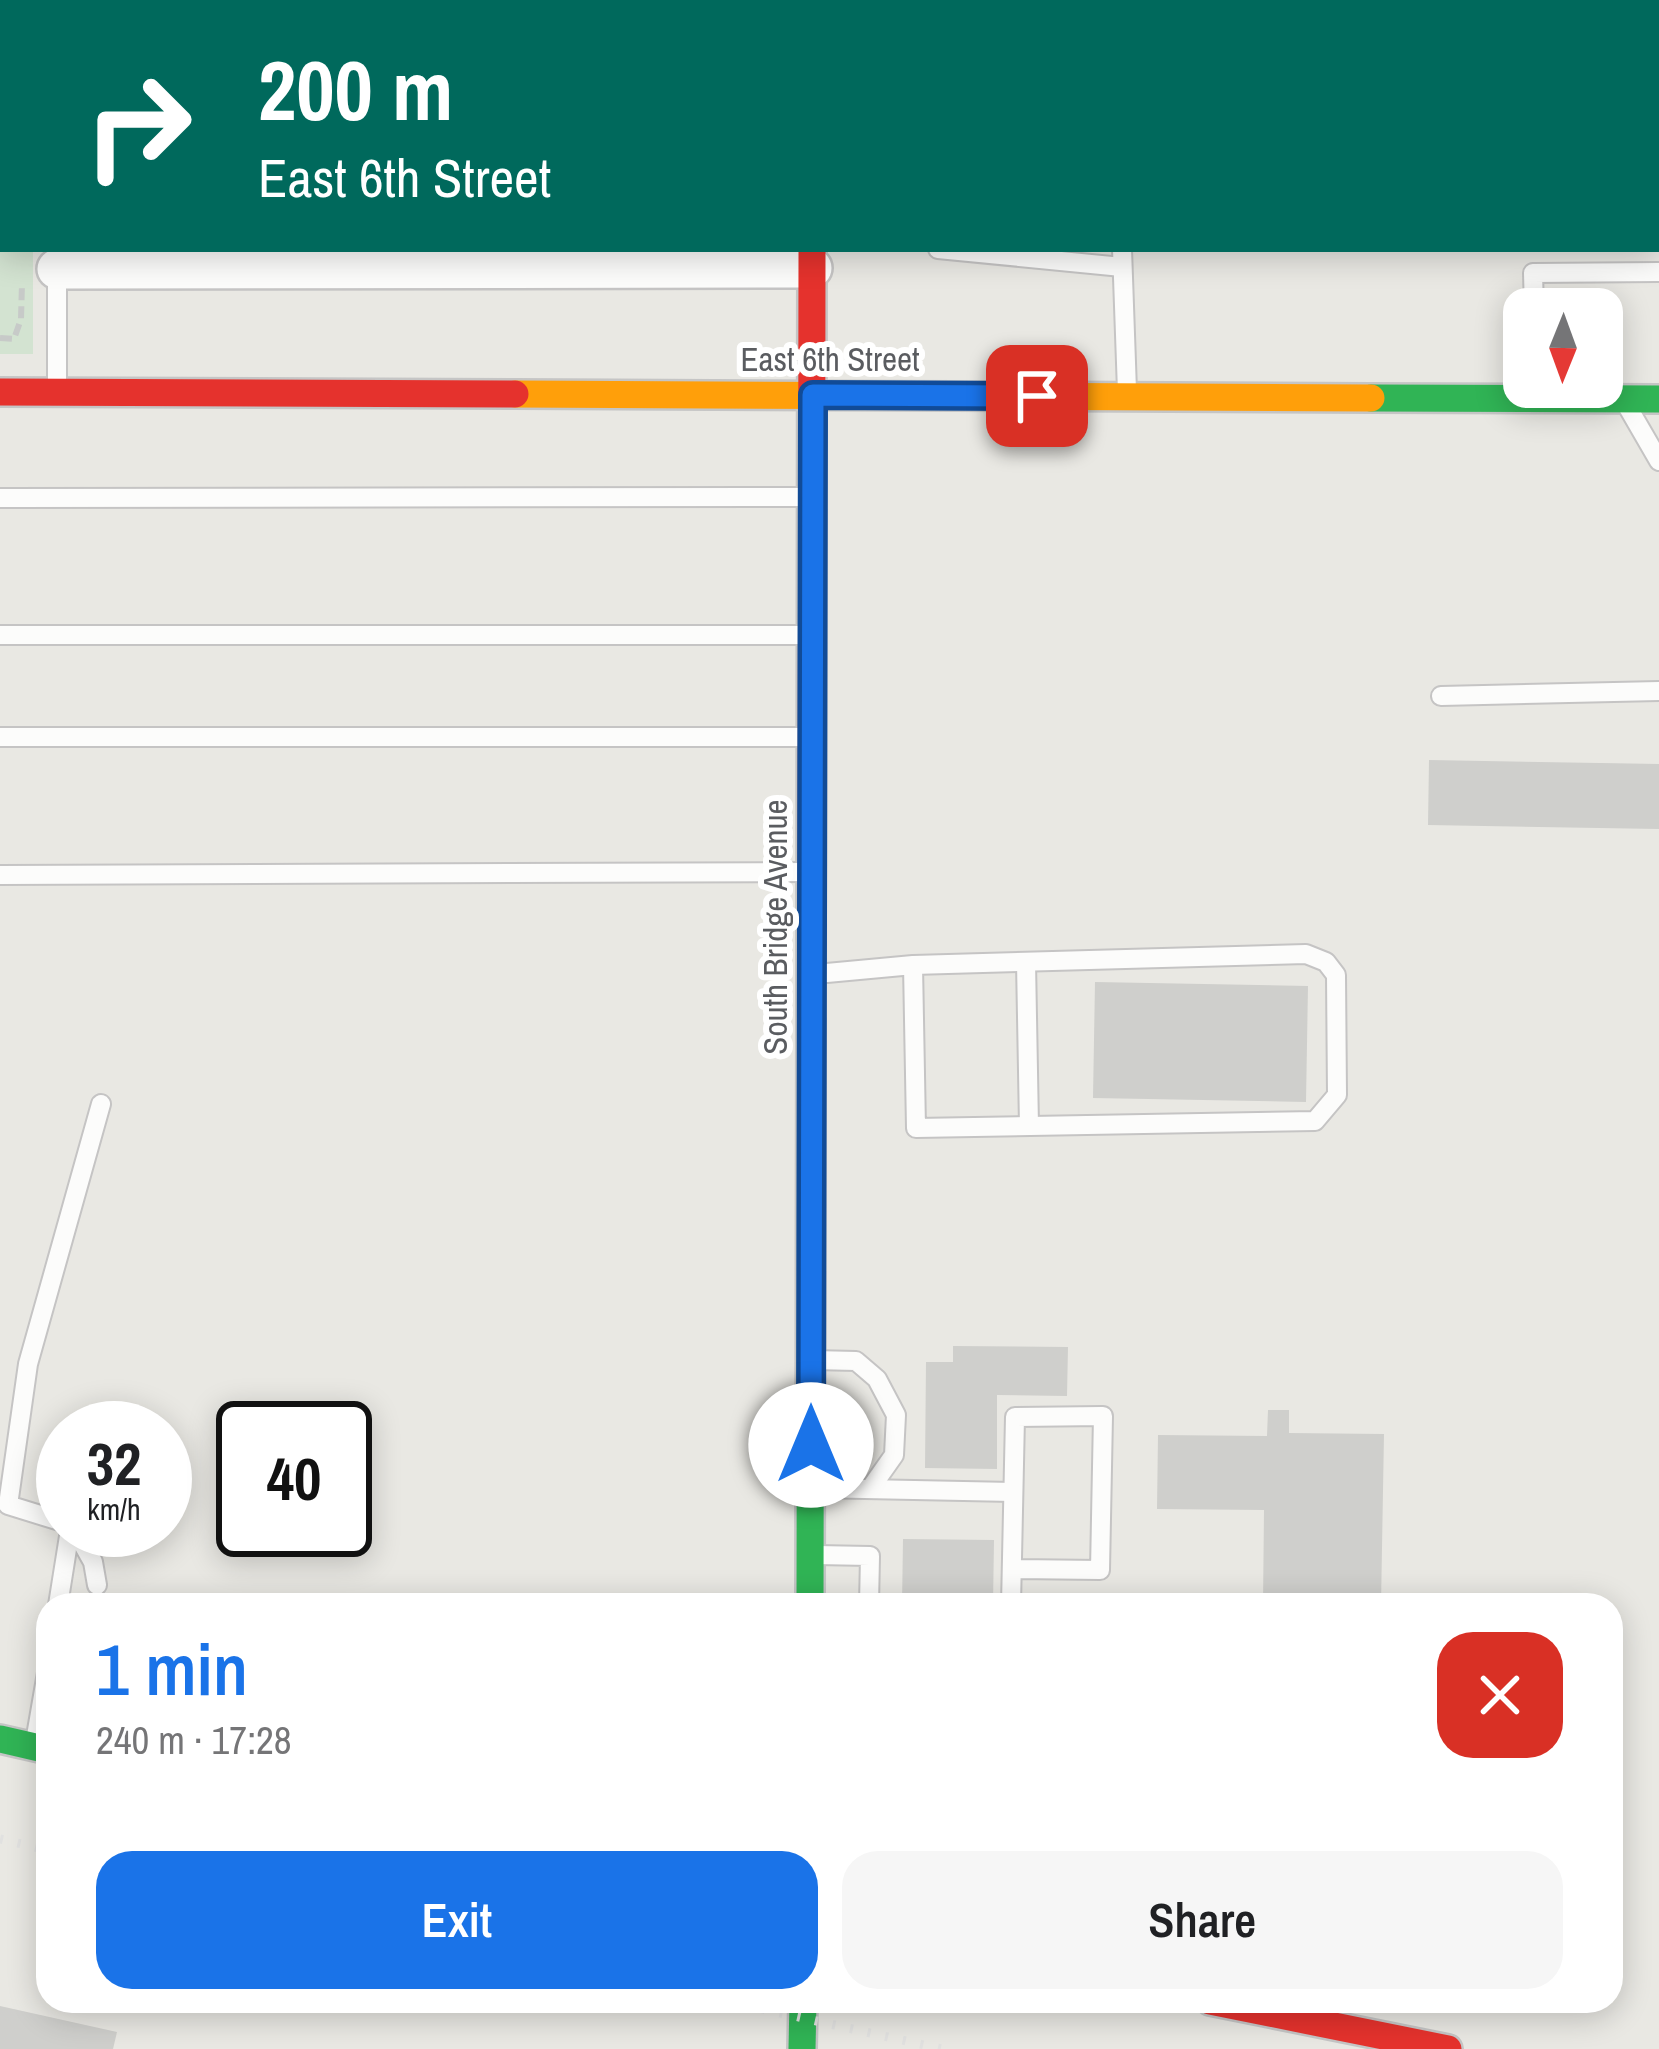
<!DOCTYPE html>
<html lang="en">
<head>
<meta charset="utf-8">
<style>
	:root { --surface:#fff; --page:#f6f6f6; --text:#202124; --muted:#757577; --accent:#1a73e8 }
	body { margin:0; font-family:"Archivo Narrow",sans-serif; background:var(--page); color:var(--text); height:100vh; display:flex; flex-direction:column; font-size:45px; white-space:nowrap }
	* { box-sizing:border-box; margin:0 }
	p { font-size:39px; color:var(--muted) }
	.icon { flex:none; width:66px; height:66px; fill:none; stroke:currentColor; stroke-width:2; stroke-linecap:round; stroke-linejoin:round }
	.map { position:relative; flex:1; overflow:hidden }
	.panel { position:absolute; left:36px; top:1593px; width:1587px; height:420px; display:flex; flex-direction:column; background:var(--surface); border-radius:36px; box-shadow:0 6px 30px #0003 }
	.panel>* { flex:none }
	.top-card { position:absolute; left:0px; top:0px; width:1659px; height:252px; box-shadow:0 6px 30px #0003; background:#00695c; color:#fff; overflow:hidden }
	.needle { width:78px; rotate:181deg }
	.fabs { position:absolute; left:1503px; top:288px; display:grid; gap:24px }
	.fabs a { display:grid; place-items:center; width:120px; height:120px; border-radius:24px; background:var(--surface); box-shadow:0 6px 30px #0003; font-size:60px }
	.speed { position:absolute; left:36px; top:1401px; display:flex; gap:24px; font-size:60px; font-weight:700; text-align:center }
	.speed>* { display:grid; place-content:center; width:156px; height:156px; border-radius:50%; background:var(--surface); box-shadow:0 6px 30px #0003; line-height:1 }
	.speed small { font-size:30px; font-weight:400 }
	.speed .limit { border:6px solid #111; border-radius:18px; background:#fff; color:#111 }
	.pin { position:absolute; display:grid; place-items:center; width:102px; height:102px; color:#fff; margin:-51px; border-radius:24px; box-shadow:0 6px 18px #0006 }
	.me { position:absolute; width:132px; margin:-66px; rotate:0deg; stroke-linejoin:round; filter:drop-shadow(0 0 9px #0008) }
	.turn { display:flex; align-items:center; gap:42px; height:252px; padding:0 60px; font-size:54px }
	.turn .icon { width:156px; height:156px; stroke-width:2.5 }
	.turn b { display:block; font-size:84px; line-height:102px }
	.round { display:grid; place-items:center; flex:none; width:126px; height:126px; border-radius:36px; background:var(--page) }
	.head { display:flex; align-items:center; justify-content:space-between; height:204px; padding:0 60px }
	h1 { font-size:72px; font-weight:600; line-height:90px; color:var(--accent) }
	.primary-button { display:flex; gap:24px; margin-top:auto; padding:24px 60px }
	.primary-button a { flex:1; height:138px; border-radius:36px; background:var(--accent); color:#fff; font-size:48px; font-weight:600; line-height:138px; text-align:center }
	.primary-button a+a { background:var(--page); color:var(--text) }
	.map>svg:first-child { display:block }
	.green { fill:#d3e3d1 }
	.building { fill:#cfcfcc }
	.lines { fill:none; stroke-linecap:round; stroke-linejoin:round }
	.lane-casing { stroke:#c5c4c4; stroke-width:22 }
	.street-casing { stroke:#c5c4c4; stroke-width:44 }
	.fast-casing { stroke:#c5c5c5; stroke-width:32 }
	.slow-casing { stroke:#c5c5c5; stroke-width:32 }
	.jam-casing { stroke:#c5c5c5; stroke-width:32 }
	.path { stroke:#c7cac8; stroke-width:6; stroke-dasharray:12 6; stroke-linecap:butt }
	.lane { stroke:#fcfcfb; stroke-width:18 }
	.street { stroke:#fcfcfb; stroke-width:39 }
	.fast { stroke:#30b455; stroke-width:27 }
	.slow { stroke:#ff9f0a; stroke-width:27 }
	.jam { stroke:#e5322d; stroke-width:27 }
	.rail { stroke:#e1e1e0; stroke-width:9; stroke-dasharray:3 15; stroke-linecap:butt }
	.route-casing { stroke:#114b97; stroke-width:30 }
	.route { stroke:#1a73e8; stroke-width:21 }
	.labels { text-anchor:middle; stroke-width:12; stroke-linejoin:round; paint-order:stroke }
	.street-label { font-size:33px; fill:#5a5c60; stroke:#fff }
</style>
</head>
<body>
<div class="map">
<svg width="1659" height="2049" viewBox="0 0 1659 2049">
	<rect width="100%" height="100%" fill="#e9e8e3"/>
	<path class="green" d="M 0,0 L 33,0 L 3,3 L 3,249 L 33,249 L 33,354 L 0,354 Z"/>
	<g class="building">
		<path d="M 1429,760 L 1659,764 L 1659,829 L 1428,825 Z"/>
		<path d="M 1095,982 L 1308,986 L 1306,1102 L 1093,1098 Z"/>
		<path d="M 953,1346 L 1068,1347 L 1067,1396 L 997,1395 L 997,1469 L 925,1468 L 926,1362 L 953,1362 Z"/>
		<path d="M 1268,1410 L 1289,1410 L 1289,1433 L 1384,1434 L 1381,1605 L 1263,1605 L 1264,1510 L 1157,1509 L 1158,1435 L 1267,1436 Z"/>
		<path d="M 903,1539 L 994,1540 L 993,1605 L 902,1605 Z"/>
		<path d="M 0,2006 L 117,2032 L 113,2049 L 0,2049 Z"/>
	</g>
	<g class="lines">
		<defs>
			<g id="lane">
				<path d="M 57,3 L 57,0"/>
				<path d="M 0,156 L 3,156"/>
				<path d="M 57,249 L 57,388"/>
				<path d="M 938,249 L 1122,267"/>
				<path d="M 1122,249 L 1127,391"/>
				<path d="M 1534,309 L 1533,273 L 1659,272"/>
				<path d="M 1626,404 L 1659,461"/>
				<path d="M 0,498 L 805,497"/>
				<path d="M 0,635 L 807,635"/>
				<path d="M 1441,696 L 1659,691"/>
				<path d="M 0,737 L 805,737"/>
				<path d="M 0,875 L 807,872"/>
				<path d="M 1026,962 L 1029,1126"/>
				<path d="M 816,974 L 913,965 L 916,1128 L 1315,1121 L 1337,1095 L 1336,975 L 1326,962 L 1306,954 L 913,965"/>
				<path d="M 813,1360 L 856,1361 L 877,1379 L 896,1415 L 894,1455 L 870,1489"/>
				<path d="M 815,1488 L 1013,1492"/>
				<path d="M 63,1522 L 8,1505 L 28,1364 L 101,1104"/>
				<path d="M 75,1530 L 93,1562 L 97,1585"/>
				<path d="M 816,1555 L 870,1556 L 869,1605"/>
				<path d="M 58,1605 L 70,1530"/>
				<path d="M 1011,1605 L 1015,1417 L 1103,1416 L 1100,1570 L 1013,1569"/>
				<path d="M 35,1742 L 48,1667"/>
			</g>
			<path id="street" d="M 57,269 L 812,268"/>
			<g id="fast">
				<path d="M 811,0 L 811,3"/>
				<path d="M 1371,398 L 1659,399"/>
				<path d="M 810,1605 L 811,991"/>
				<path d="M 0,1739 L 48,1750"/>
				<path d="M 802,2049 L 803,2001"/>
			</g>
			<path id="slow" d="M 515,394 L 1371,398"/>
			<g id="jam">
				<path d="M 0,392 L 515,394"/>
				<path d="M 811,991 L 812,249"/>
				<path d="M 1210,2001 L 1448,2049"/>
			</g>
		</defs>
		<use href="#lane" class="lane-casing"/>
		<use href="#street" class="street-casing"/>
		<use href="#fast" class="fast-casing"/>
		<use href="#slow" class="slow-casing"/>
		<use href="#jam" class="jam-casing"/>
		<g class="path">
			<path d="M 25,0 L 25,3"/>
			<path d="M 0,338 L 14,339 L 21,319 L 22,283"/>
		</g>
		<use href="#lane" class="lane"/>
		<use href="#street" class="street"/>
		<use href="#fast" class="fast"/>
		<use href="#slow" class="slow"/>
		<use href="#jam" class="jam"/>
		<g class="rail">
			<path d="M 0,1839 L 48,1850"/>
			<path d="M 727,2001 L 942,2049"/>
		</g>
	</g>
	<g class="lines">
		<defs>
			<path id="route" d="M 811,1445 L 813,395 L 1037,396"/>
		</defs>
		<use href="#route" class="route-casing"/>
		<use href="#route" class="route"/>
	</g>
	<g class="labels">
		<g class="street-label">
			<text x="830" y="371">East 6th Street</text>
			<text transform="translate(775 927) rotate(-90)" y="12">South Bridge Avenue</text>
		</g>
	</g>
</svg>
<div class="fabs">
<a><svg class="needle" viewBox="-14 -14 28 28"><path d="M0-13l5 13h-10z" fill="#e53935"/><path d="M0 13l5-13h-10z" fill="#757577"/></svg></a>
</div>
<div class="speed"><div>32<small>km/h</small></div><div class="limit">40</div></div>
<div class="pin" style="left:1037px;top:396px;background:#d93025"><svg class="icon" aria-label="arrive" viewBox="0 0 24 24"><path d="M6 21V4h12l-3 4 3 4H6"/></svg></div>
<svg class="me" style="left:811px;top:1445px" viewBox="-20 -20 40 40"><circle r="19" fill="#fff"/><path d="M0-13L10 11 0 6-10 11z" fill="#1a73e8"/></svg>
<div class="top-card">
<div class="turn"><svg class="icon" aria-label="right" viewBox="0 0 24 24"><path d="M7 20v-9h11M14 6l5 5-5 5"/></svg><div><b>200 m</b>East 6th Street</div></div>
</div>
<section class="panel">
<div class="head"><div><h1>1 min</h1><p>240 m · 17:28</p></div><a class="round" style="background:#d93025;color:#fff"><svg class="icon" aria-label="close" viewBox="0 0 24 24"><path d="M6 6l12 12M18 6L6 18"/></svg></a></div>
<div class="primary-button"><a>Exit</a><a>Share</a></div>
</section>
</div>
</body>
</html>
